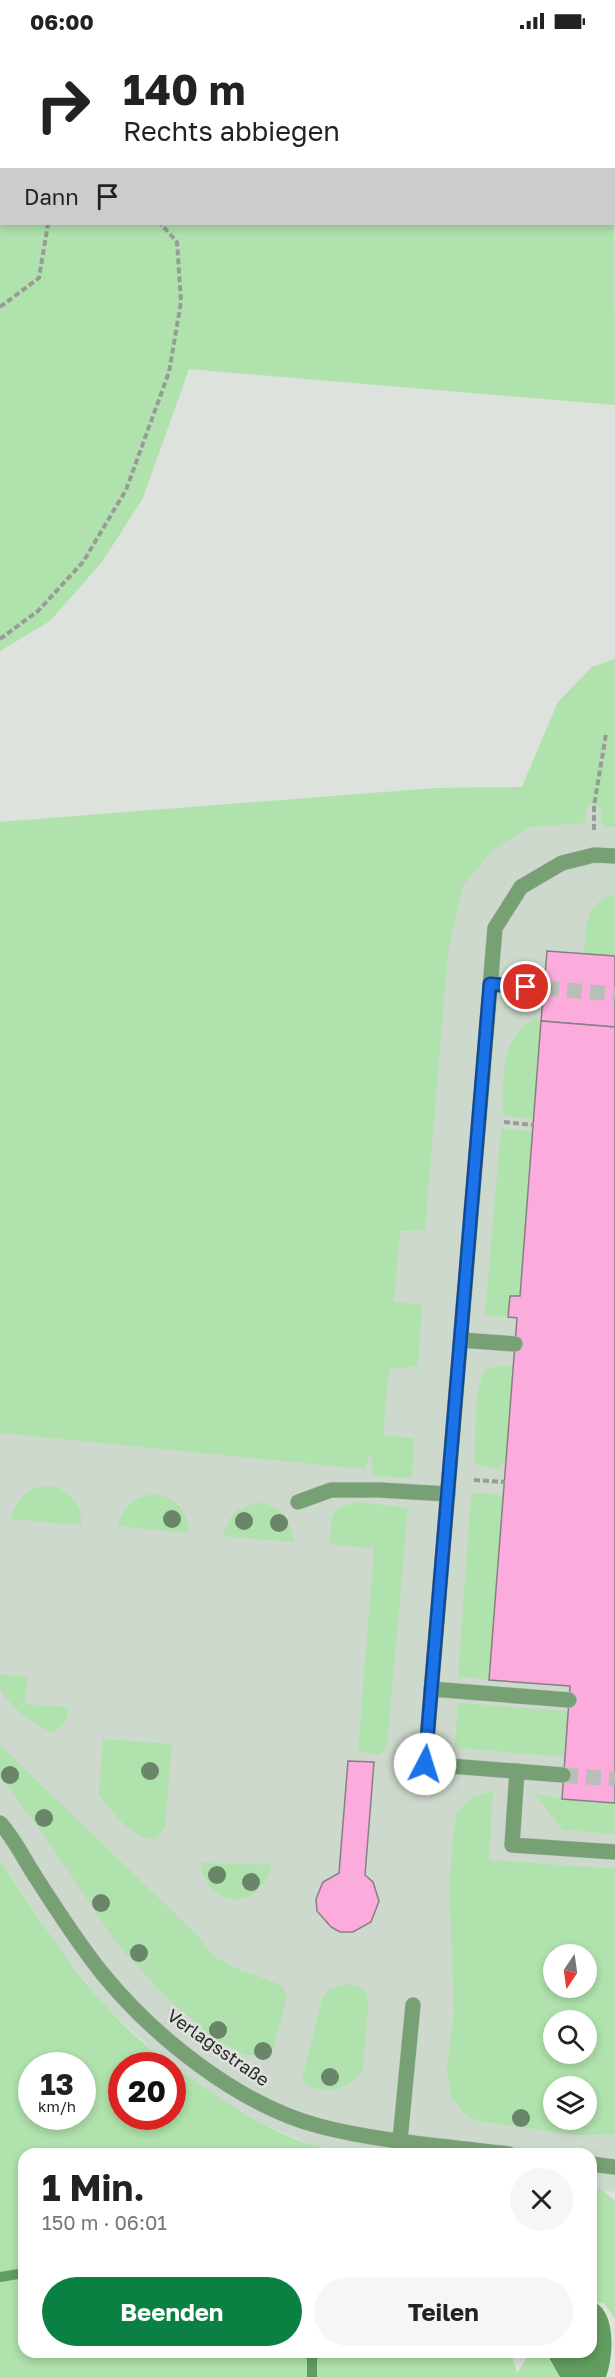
<!DOCTYPE html>
<html lang="de">
<head>
<meta charset="utf-8">
<style>
	:root { --surface:#fff; --page:#f6f6f6; --text:#222; --muted:#767676; --accent:#0b8043 }
	body { margin:0; font-family:"Golos Text",sans-serif; background:var(--page); color:var(--text); height:100vh; display:flex; flex-direction:column; font-size:22px; white-space:nowrap }
	* { box-sizing:border-box; margin:0 }
	p { font-size:20px; color:var(--muted) }
	.icon { flex:none; width:33px; height:33px; fill:none; stroke:currentColor; stroke-width:2; stroke-linecap:round; stroke-linejoin:round }
	.map { position:relative; flex:1; overflow:hidden }
	.side { position:absolute; left:18px; top:2106px; width:579px; height:210px; display:flex; flex-direction:column; background:var(--surface); border-radius:18px; box-shadow:0 3px 9px #0003 }
	.side>* { flex:none }
	.top-card { position:absolute; left:0px; top:0px; width:615px; height:183px; box-shadow:0 3px 9px #0003; background:#fff; color:var(--text); overflow:hidden }
	.needle { width:39px; rotate:193deg }
	.tools { position:absolute; left:543px; top:1902px; display:grid; gap:12px }
	.tools a { display:grid; place-items:center; width:54px; height:54px; border-radius:50%; background:var(--surface); box-shadow:0 3px 9px #0003; font-size:30px }
	.speed { position:absolute; left:18px; top:2010px; display:flex; gap:12px; font-size:30px; font-weight:700; text-align:center }
	.speed>* { display:grid; place-content:center; width:78px; height:78px; border-radius:50%; background:var(--surface); box-shadow:0 3px 9px #0003; line-height:1 }
	.speed small { font-size:15px; font-weight:400 }
	.speed .limit { border:9px solid #d22; background:#fff; color:#111 }
	.pin { position:absolute; display:grid; place-items:center; width:51px; height:51px; color:#fff; margin:-26px; border:3px solid #fff; border-radius:50%; box-shadow:0 2px 6px #0007 }
	.me { position:absolute; width:66px; margin:-33px; rotate:5deg; stroke-linejoin:round; filter:drop-shadow(0 0 4px #0008) }
	.turn { display:flex; align-items:center; gap:21px; height:126px; padding:0 24px; font-size:27px }
	.turn .icon { width:78px; height:78px; stroke-width:2.5 }
	.turn b { display:block; font-size:42px; line-height:51px }
	.then { display:flex; align-items:center; height:57px; padding:0 24px; background:#0003; gap:12px; font-size:22px }
	.round { display:grid; place-items:center; flex:none; width:63px; height:63px; border-radius:32px; background:var(--page) }
	.summary { display:flex; align-items:center; justify-content:space-between; height:102px; padding:0 24px }
	h1 { font-size:36px; font-weight:700; line-height:45px }
	.cta { display:flex; gap:12px; margin-top:auto; padding:12px 24px }
	.cta a { flex:1; height:69px; border-radius:36px; background:var(--accent); color:#fff; font-size:24px; font-weight:700; line-height:69px; text-align:center }
	.cta a+a { background:var(--page); color:var(--text) }
	.status { display:flex; justify-content:space-between; align-items:center; height:42px; padding:0 30px; background:var(--surface); direction:ltr }
	.status svg { height:16px; fill:currentColor }
	.map>svg:first-child { display:block }
	.built { fill:#ced9cd; fill-rule:evenodd }
	.green { fill:#afe2ac; fill-rule:evenodd }
	.water { fill:#609d5e }
	.lines { fill:none; stroke-linecap:round; stroke-linejoin:round }
	.stream { stroke:#609d5e; stroke-width:10 }
	.building { fill:#fbabdc; stroke:#877f83; stroke-width:1.5 }
	.minor-tunnel { stroke:#b9beb8; stroke-width:15; stroke-dasharray:15 8; stroke-linecap:butt }
	.minor-casing { stroke:#b9beb8; stroke-width:16 }
	.highway-casing { stroke:#b9beb8; stroke-width:20 }
	.path { stroke:#989c97; stroke-width:4; stroke-dasharray:6 3; stroke-linecap:butt }
	.minor { stroke:#77a074; stroke-width:15 }
	.highway { stroke:#124b13; stroke-width:18 }
	.tree { fill:#6a856a }
	.route-casing { stroke:#114b97; stroke-width:15 }
	.route { stroke:#1a73e8; stroke-width:10 }
	.labels { text-anchor:middle; stroke-width:5; stroke-linejoin:round; paint-order:stroke }
	.street-label { font-size:18px; fill:#292b29; stroke:#dde3dc }
</style>
</head>
<body>
<div class="status"><b>06:00</b><svg viewBox="0 0 49 12"><path d="M0 12V9h3v3zM5 12V6h3v6zM10 12V3h3v9zM15 12V0h3v12zM26 1h20v11H26zM47 4h2v5h-2z"/></svg></div>
<div class="map">
<svg width="615" height="2335" viewBox="0 0 615 2335">
	<rect width="100%" height="100%" fill="#dde3dc"/>
	<path class="built" d="M 615,617 L 615,2150 L 591,2147 L 591,2112 L 353,2112 L 309,2102 L 265,2083 L 215,2054 L 165,2019 L 106,1965 L 56,1902 L 0,1818 L 0,780 L 437,746 L 522,745 L 558,660 L 592,625 ZM 554,1912 L 586,1912 L 586,1946 L 554,1946 ZM 554,1978 L 586,1978 L 586,2012 L 554,2012 ZM 554,2044 L 586,2044 L 586,2078 L 554,2078 Z"/>
	<g class="green">
		<path d="M 614,120 L 615,363 L 189,327 L 143,456 L 102,520 L 50,579 L 0,609 L 0,141 L 2,182 L 614,182 Z"/>
		<path d="M 615,617 L 615,785 L 602,785 L 601,765 L 587,763 L 585,781 L 529,785 L 494,807 L 463,843 L 448,909 L 425,1188 L 400,1189 L 394,1260 L 422,1263 L 418,1324 L 389,1327 L 383,1393 L 414,1396 L 412,1436 L 372,1434 L 371,1410 L 365,1427 L 0,1391 L 0,780 L 437,746 L 522,745 L 558,660 L 592,625 Z"/>
		<path d="M 609,854 L 615,854 L 615,918 L 584,915 C 586,890 583,865 609,854 Z"/>
		<path d="M 536,975 L 541,979 L 534,1077 L 505,1074 L 502,1071 C 505,1030 498,1000 536,975 Z"/>
		<path d="M 501,1087 L 533,1089 L 520,1254 L 510,1254 L 508,1275 L 485,1273 Z"/>
		<path d="M 499,1324 L 513,1324 L 506,1419 L 497,1427 L 475,1422 C 476,1397 473,1348 485,1327 Z"/>
		<path d="M 50,1443 C 71,1449 80,1461 82,1483 L 11,1477 C 17,1455 27,1446 50,1443 Z"/>
		<path d="M 480,1451 L 504,1454 L 489,1638 L 458,1634 L 471,1455 L 473,1452 Z"/>
		<path d="M 157,1452 C 178,1458 187,1469 189,1491 L 118,1484 C 124,1463 134,1454 157,1452 Z"/>
		<path d="M 357,1460 L 408,1466 L 387,1705 L 380,1713 L 358,1709 L 374,1506 L 329,1502 L 332,1476 L 337,1466 Z"/>
		<path d="M 262,1461 C 283,1467 292,1478 293,1500 L 223,1494 C 229,1472 239,1463 262,1461 Z"/>
		<path d="M 0,1632 L 27,1635 L 25,1662 L 67,1665 C 70,1677 64,1683 54,1690 C 39,1688 6,1662 0,1646 C 0,1642 0,1636 0,1632 Z"/>
		<path d="M 458,1661 L 568,1669 L 565,1715 L 459,1706 L 455,1702 Z"/>
		<path d="M 103,1697 L 172,1702 L 165,1784 L 157,1796 C 135,1802 111,1769 99,1752 Z"/>
		<path d="M 0,1703 L 197,1893 L 214,1915 L 238,1927 L 281,1943 L 287,1954 L 271,2015 L 246,2013 L 214,1997 L 162,1951 L 118,1903 L 45,1794 L 0,1735 Z"/>
		<path d="M 493,1749 L 489,1818 L 615,1827 L 615,2092 L 578,2093 L 485,2080 L 468,2075 L 451,2055 L 447,2025 L 454,1971 L 449,1843 L 454,1785 L 457,1771 L 473,1754 ZM 554,1912 L 586,1912 L 586,1946 L 554,1946 ZM 554,1978 L 586,1978 L 586,2012 L 554,2012 ZM 554,2044 L 586,2044 L 586,2078 L 554,2078 Z"/>
		<path d="M 534,1751 L 562,1757 L 615,1761 L 615,1792 L 563,1788 Z"/>
		<path d="M 0,1818 C 49,1892 98,1972 172,2023 L 122,2024 L 122,2074 L 172,2074 L 172,2024 C 215,2053 259,2085 308,2102 C 322,2106 338,2109 353,2112 L 24,2112 L 24,2310 L 511,2310 L 517,2331 L 531,2310 C 547,2310 553,2323 560,2335 L 0,2335 ZM 32,2024 L 82,2024 L 82,2074 L 32,2074 Z"/>
		<path d="M 200,1821 L 271,1823 C 260,1870 208,1868 200,1821 Z"/>
		<path d="M 346,1942 L 358,1944 L 366,1950 L 368,1962 L 363,2028 C 359,2033 354,2039 348,2042 C 337,2049 310,2051 302,2038 L 322,1957 L 326,1949 Z"/>
		<path d="M 591,2147 L 602,2148 L 615,2159 L 615,2277 L 604,2261 L 591,2259 Z"/>
	</g>
	<path class="water" d="M 591,2259 C 615,2265 615,2311 606,2335 L 560,2335 L 549,2316 L 537,2310 L 591,2310 Z"/>
	<g class="lines">
		<g class="stream">
			<path d="M 0,2235 L 24,2231"/>
			<path d="M 312,2335 L 312,2310"/>
		</g>
	</g>
	<g class="building">
		<path d="M 547,909 L 615,914 L 615,985 L 541,979 Z"/>
		<path d="M 541,979 L 615,985 L 615,1761 L 562,1757 L 570,1644 L 489,1638 L 517,1276 L 508,1275 L 510,1254 L 520,1254 Z"/>
		<path d="M 348,1719 L 374,1720 L 365,1833 L 373,1840 L 379,1859 L 371,1880 L 353,1890 L 340,1890 L 331,1885 L 317,1869 L 316,1857 L 323,1840 L 339,1831 Z"/>
	</g>
	<g class="lines">
		<g class="minor-tunnel">
			<path d="M 544,946 L 615,952"/>
			<path d="M 563,1733 L 615,1737"/>
		</g>
		<defs>
			<g id="minor">
				<path d="M 491,942 L 544,946"/>
				<path d="M 461,1298 L 515,1302"/>
				<path d="M 298,1460 L 331,1448 L 379,1448 L 448,1452"/>
				<path d="M 431,1647 L 569,1658"/>
				<path d="M 517,1729 L 512,1803 L 615,1810"/>
				<path d="M 563,1733 L 425,1722 L 495,886 L 521,845 L 562,821 L 594,813 L 615,814"/>
				<path d="M 0,1781 C 14,1796 24,1817 35,1834 C 56,1867 78,1901 102,1931 C 154,1995 239,2063 319,2084 C 380,2100 446,2104 509,2112"/>
				<path d="M 400,2098 L 413,1963"/>
				<path d="M 591,2122 L 615,2125"/>
			</g>
			<g id="highway">
				<path d="M 256,2 L 262,0"/>
				<path d="M 614,47 L 615,48"/>
				<path d="M 0,73 L 2,73"/>
			</g>
		</defs>
		<use href="#minor" class="minor-casing"/>
		<use href="#highway" class="highway-casing"/>
		<g class="path">
			<path d="M 0,265 L 39,236 L 48,182"/>
			<path d="M 0,597 L 38,569 L 83,520 L 126,448 L 169,330 L 181,260 L 177,200 L 161,182"/>
			<path d="M 594,788 L 594,764 L 606,692"/>
			<path d="M 504,1080 L 533,1083"/>
			<path d="M 474,1438 L 505,1440"/>
		</g>
		<use href="#minor" class="minor"/>
		<use href="#highway" class="highway"/>
	</g>
	<g class="tree">
		<circle cx="172" cy="1477" r="9"/>
		<circle cx="244" cy="1479" r="9"/>
		<circle cx="279" cy="1481" r="9"/>
		<circle cx="150" cy="1729" r="9"/>
		<circle cx="10" cy="1733" r="9"/>
		<circle cx="44" cy="1776" r="9"/>
		<circle cx="217" cy="1833" r="9"/>
		<circle cx="251" cy="1840" r="9"/>
		<circle cx="101" cy="1861" r="9"/>
		<circle cx="139" cy="1911" r="9"/>
		<circle cx="218" cy="1988" r="9"/>
		<circle cx="263" cy="2009" r="9"/>
		<circle cx="330" cy="2035" r="9"/>
		<circle cx="521" cy="2076" r="9"/>
	</g>
	<g class="lines">
		<defs>
			<path id="route" d="M 425,1722 L 490,942 L 526,945"/>
		</defs>
		<use href="#route" class="route-casing"/>
		<use href="#route" class="route"/>
	</g>
	<g class="labels">
		<g class="street-label">
			<text transform="translate(218 2006) rotate(35)" y="6">Verlagsstraße</text>
		</g>
	</g>
</svg>
<div class="tools">
<a><svg class="needle" viewBox="-14 -14 28 28"><path d="M0-13l5 13h-10z" fill="#e53935"/><path d="M0 13l5-13h-10z" fill="#767676"/></svg></a>
<a><svg class="icon" aria-label="search" viewBox="0 0 24 24"><circle cx="10" cy="10" r="6"/><path d="M15 15l6 6"/></svg></a>
<a><svg class="icon" aria-label="layers" viewBox="0 0 24 24"><path d="M12 4l9 5-9 5-9-5zM3 14l9 5 9-5"/></svg></a>
</div>
<div class="speed"><div>13<small>km/h</small></div><div class="limit">20</div></div>
<div class="pin" style="left:526px;top:945px;background:#d93025"><svg class="icon" aria-label="arrive" viewBox="0 0 24 24"><path d="M6 21V4h12l-3 4 3 4H6"/></svg></div>
<svg class="me" style="left:425px;top:1722px" viewBox="-20 -20 40 40"><circle r="19" fill="#fff"/><path d="M0-13L10 11 0 6-10 11z" fill="#1a73e8"/></svg>
<div class="top-card">
<div class="turn"><svg class="icon" aria-label="right" viewBox="0 0 24 24"><path d="M7 20v-9h11M14 6l5 5-5 5"/></svg><div><b>140 m</b>Rechts abbiegen</div></div>
<div class="then">Dann<svg class="icon" aria-label="arrive" viewBox="0 0 24 24"><path d="M6 21V4h12l-3 4 3 4H6"/></svg></div>
</div>
<section class="side">
<div class="summary"><div><h1>1 Min.</h1><p>150 m · 06:01</p></div><a class="round"><svg class="icon" aria-label="close" viewBox="0 0 24 24"><path d="M6 6l12 12M18 6L6 18"/></svg></a></div>
<div class="cta"><a>Beenden</a><a>Teilen</a></div>
</section>
</div>
</body>
</html>
